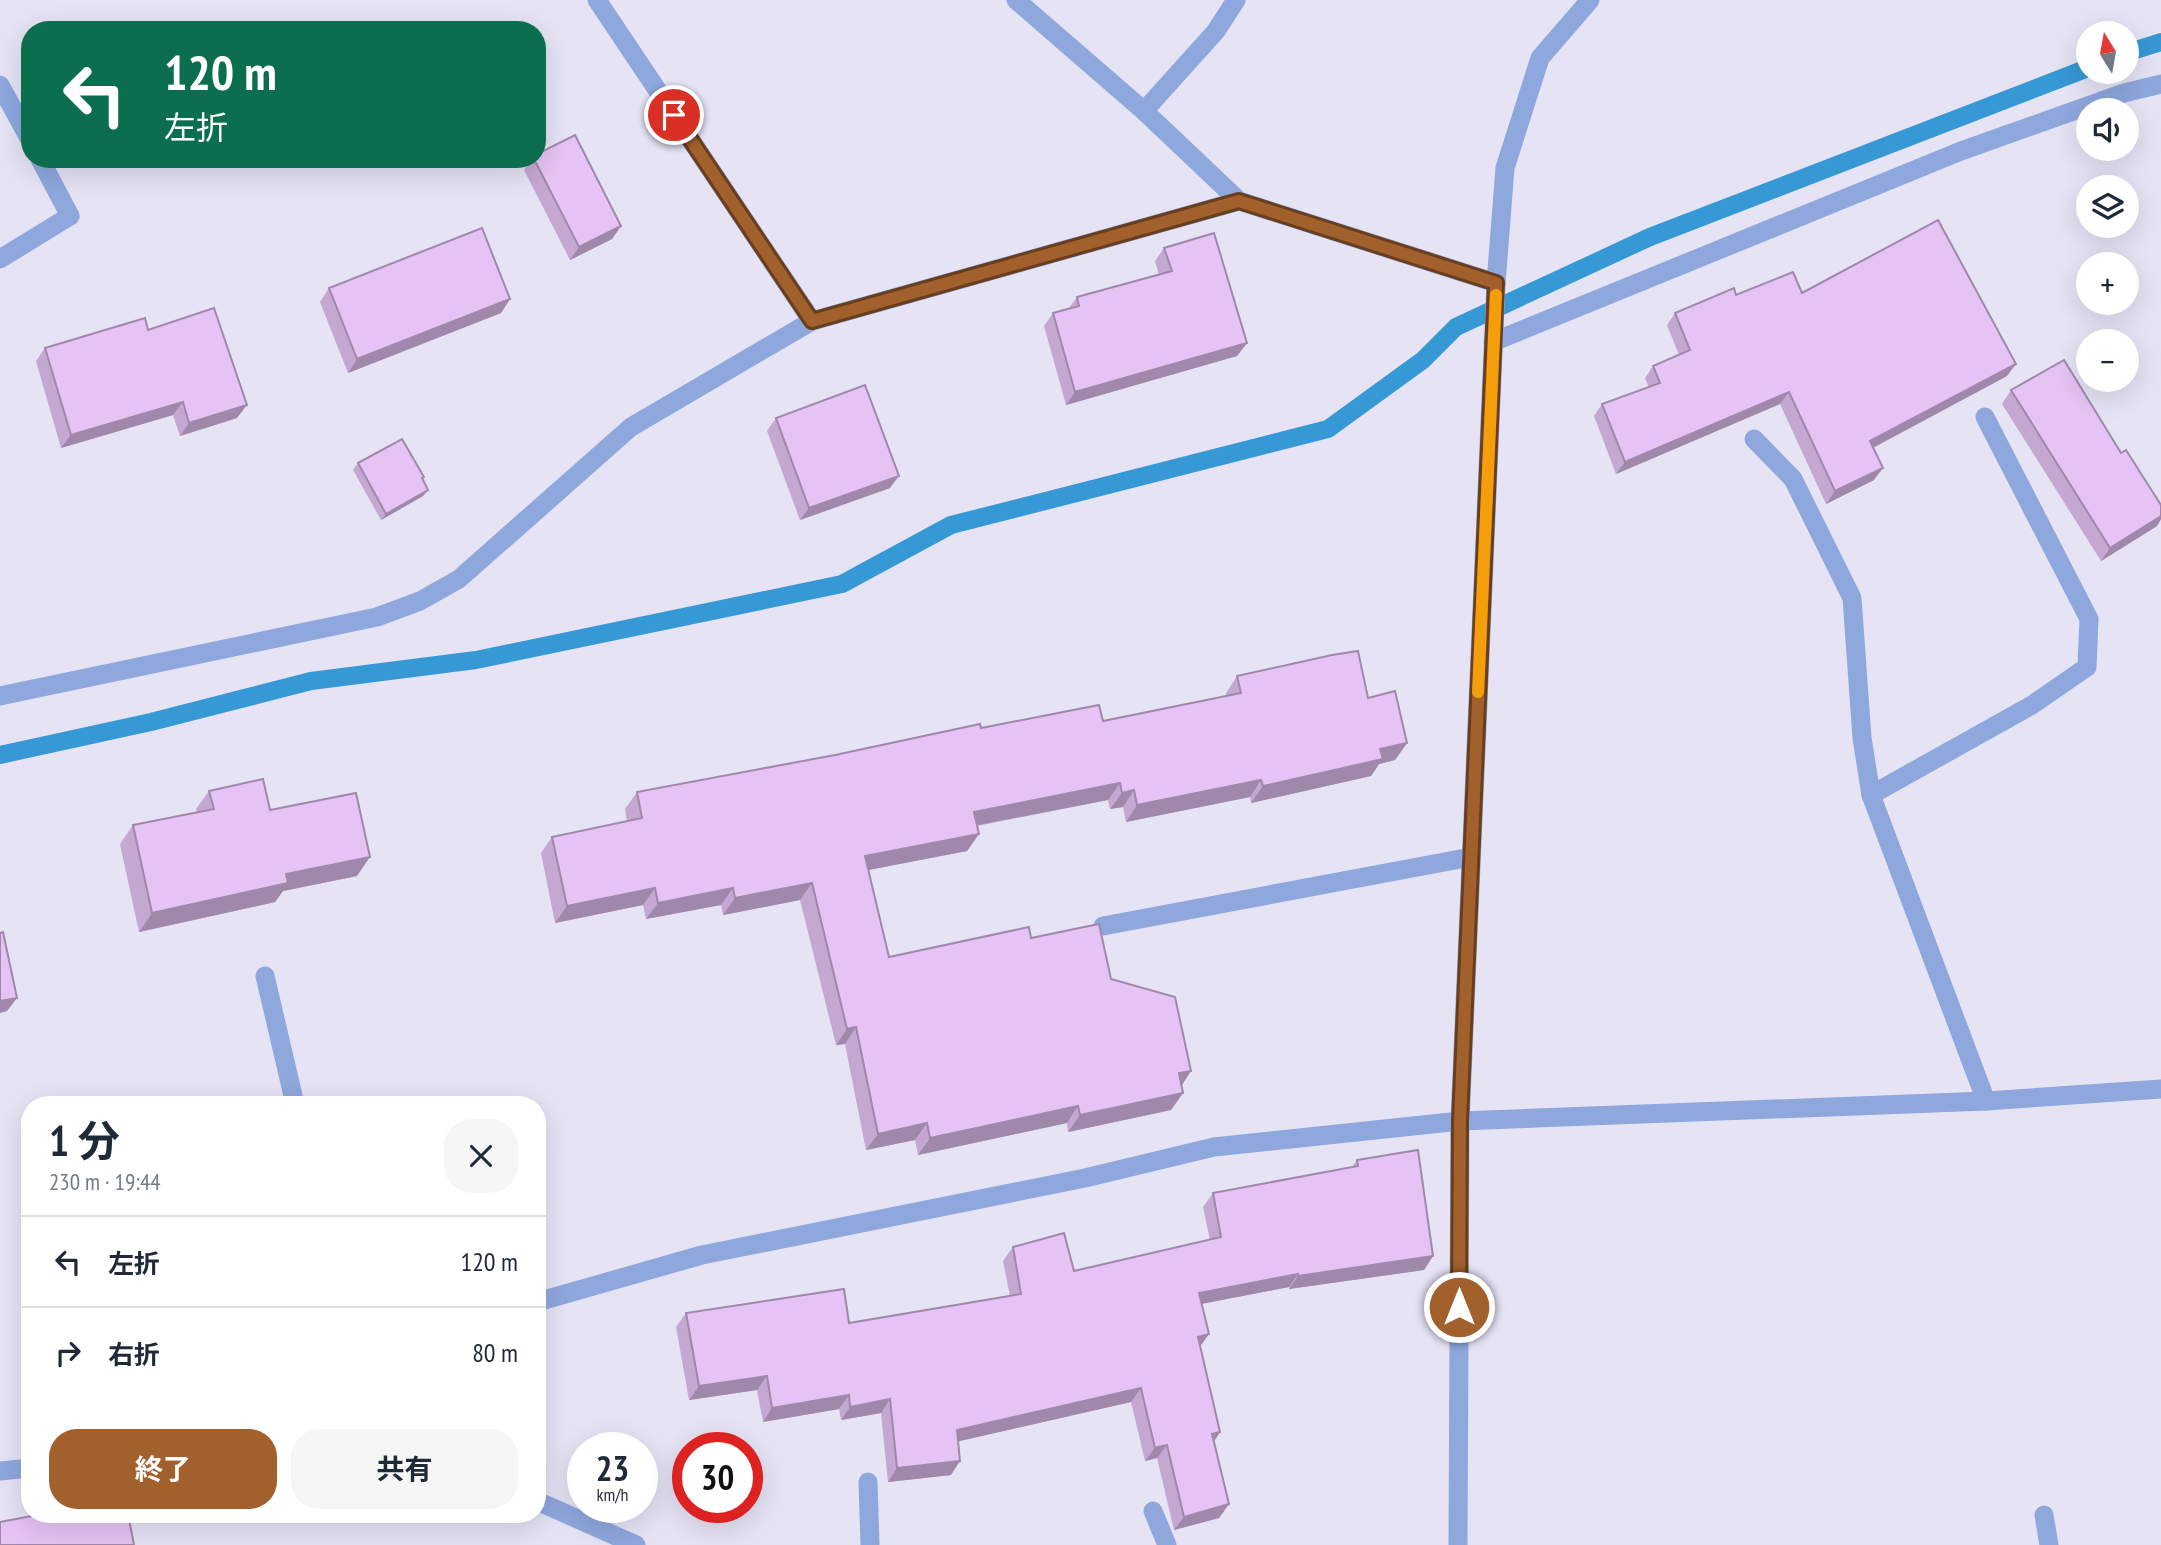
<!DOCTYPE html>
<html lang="ja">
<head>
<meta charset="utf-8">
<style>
	:root { --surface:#fff; --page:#f6f6f7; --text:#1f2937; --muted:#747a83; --line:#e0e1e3; --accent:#a2602d }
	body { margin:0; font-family:"PT Sans Narrow","Noto Sans JP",sans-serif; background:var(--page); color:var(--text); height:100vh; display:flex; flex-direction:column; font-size:26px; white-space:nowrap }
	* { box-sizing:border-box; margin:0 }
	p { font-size:23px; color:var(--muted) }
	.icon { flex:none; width:38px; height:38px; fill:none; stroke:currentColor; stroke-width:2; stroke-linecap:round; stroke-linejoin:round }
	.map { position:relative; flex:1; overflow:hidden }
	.details { position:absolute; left:21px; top:1096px; width:525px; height:427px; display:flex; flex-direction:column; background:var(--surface); border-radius:28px; box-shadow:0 7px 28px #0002 }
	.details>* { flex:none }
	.top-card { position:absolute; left:21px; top:21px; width:525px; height:147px; border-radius:28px; box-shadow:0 7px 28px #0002; background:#0b6e4f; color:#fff; overflow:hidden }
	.needle { width:46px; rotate:349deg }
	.fabs { position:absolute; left:2076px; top:21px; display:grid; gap:14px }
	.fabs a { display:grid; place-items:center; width:63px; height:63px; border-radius:50%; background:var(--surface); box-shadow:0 7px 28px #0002; font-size:35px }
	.speed { position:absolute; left:567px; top:1432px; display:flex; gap:14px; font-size:35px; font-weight:700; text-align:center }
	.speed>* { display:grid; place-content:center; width:91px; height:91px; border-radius:50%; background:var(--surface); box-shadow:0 7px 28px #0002; line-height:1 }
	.speed small { font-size:18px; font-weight:400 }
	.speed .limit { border:10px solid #d22; background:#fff; color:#111 }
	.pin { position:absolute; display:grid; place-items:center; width:60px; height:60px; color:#fff; margin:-30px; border:4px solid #fff; border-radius:50%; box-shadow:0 2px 7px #0007 }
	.me { position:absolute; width:77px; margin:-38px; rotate:0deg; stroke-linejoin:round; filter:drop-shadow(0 0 5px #0008) }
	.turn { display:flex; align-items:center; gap:24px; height:147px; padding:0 28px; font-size:32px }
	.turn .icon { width:91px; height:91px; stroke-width:2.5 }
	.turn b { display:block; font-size:49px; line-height:60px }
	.round { display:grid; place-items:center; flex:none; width:74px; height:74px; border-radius:28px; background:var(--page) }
	.head { display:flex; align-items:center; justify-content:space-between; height:119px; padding:0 28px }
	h1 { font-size:42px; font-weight:700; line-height:52px }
	.button { display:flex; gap:14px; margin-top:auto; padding:14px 28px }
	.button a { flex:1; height:80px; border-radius:28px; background:var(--accent); color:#fff; font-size:28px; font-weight:700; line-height:80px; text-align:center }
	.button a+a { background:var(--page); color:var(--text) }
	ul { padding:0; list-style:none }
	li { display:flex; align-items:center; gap:21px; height:91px; padding:0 28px; border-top:2px solid var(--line) }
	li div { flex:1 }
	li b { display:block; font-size:26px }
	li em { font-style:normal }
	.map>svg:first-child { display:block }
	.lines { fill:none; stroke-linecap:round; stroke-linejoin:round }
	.stream { stroke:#3698d4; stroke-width:18 }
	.service { stroke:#8ea7dd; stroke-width:19 }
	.minor { stroke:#8ea7dd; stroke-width:19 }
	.tertiary { stroke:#8ea7dd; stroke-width:19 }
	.wall { fill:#c5a8d2 }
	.shaded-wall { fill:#a088ab }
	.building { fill:#e5c3f4; stroke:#a088ab; stroke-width:2 }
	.route-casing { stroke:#693e1d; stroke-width:18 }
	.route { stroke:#a2602d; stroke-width:12 }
	.slow { stroke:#f59e0b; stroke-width:12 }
</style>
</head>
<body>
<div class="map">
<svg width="2161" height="1545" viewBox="0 0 2161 1545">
	<rect width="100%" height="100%" fill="#e5e3f4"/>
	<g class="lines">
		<g class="stream">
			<path d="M 2126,53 L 2161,42"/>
			<path d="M 0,755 L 151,722 L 311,681 L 476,660 L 842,584 L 951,525 L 1328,429 L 1423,360 L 1456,327 L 1650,237 L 2088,68"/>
		</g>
		<g class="service">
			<path d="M 1016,0 L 1144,111 L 1239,201"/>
			<path d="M 0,85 L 30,140"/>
			<path d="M 1144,111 L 1216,31 L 1236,0"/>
			<path d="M 40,159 L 70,216"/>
			<path d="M 1754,439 L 1793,479 L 1852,598 L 1862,738 L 1871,795 L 1986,1101"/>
			<path d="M 1871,795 L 2032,705 L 2087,667 L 2089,619 L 1985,417"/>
			<path d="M 1103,926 L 1471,857"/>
			<path d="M 265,976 L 295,1104"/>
			<path d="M 868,1482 L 870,1545"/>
			<path d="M 1153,1511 L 1167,1545"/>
			<path d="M 2044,1515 L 2049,1545"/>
		</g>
		<g class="minor">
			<path d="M 597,0 L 812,321"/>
			<path d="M 0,259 L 70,216"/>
			<path d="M 1493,342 L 1961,151 L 2124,93 L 2161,84"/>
			<path d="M 0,696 L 377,617 L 420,601 L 459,579 L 631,427 L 812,321 L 1239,201 L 1496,283"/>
			<path d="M 537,1501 L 636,1545"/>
			<path d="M 1458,1545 L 1460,1121 L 1496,283 L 1505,168 L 1540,58 L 1590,0"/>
		</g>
		<g class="tertiary">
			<path d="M 537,1302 L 702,1255 L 1085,1178 L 1214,1147 L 1460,1121 L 1986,1101 L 2161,1089"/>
			<path d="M 0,1471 L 30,1468"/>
		</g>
	</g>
	<g class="wall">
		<path d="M 531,159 L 537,159 L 621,226 L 612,239 L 570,260 L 524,170 Z"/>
		<path d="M 1164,248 L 1247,343 L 1237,356 L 1066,405 L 1044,326 L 1053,313 L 1069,308 L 1077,297 L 1159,275 L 1155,261 Z"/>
		<path d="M 329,288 L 510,299 L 501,313 L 348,373 L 320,302 Z"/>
		<path d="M 1802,293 L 2007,376 L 1873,448 L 1874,480 L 1826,504 L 1780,404 L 1616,474 L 1594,416 L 1602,404 L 1649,388 L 1645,378 L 1653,366 L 1679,355 L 1667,325 L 1675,313 L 1736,295 Z"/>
		<path d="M 148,330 L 237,418 L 180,436 L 173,415 L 61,448 L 36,361 L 45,348 Z"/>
		<path d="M 2011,390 L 2121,453 L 2161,505 L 2161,519 L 2157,526 L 2101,561 L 2002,404 Z"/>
		<path d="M 776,418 L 890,488 L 800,520 L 767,431 Z"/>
		<path d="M 358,463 L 424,477 L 422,479 L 428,490 L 423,496 L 381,520 L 353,470 Z"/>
		<path d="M 1237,676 L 1368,698 L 1407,743 L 1395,760 L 1379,764 L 1371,776 L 1251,803 L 1250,797 L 1126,822 L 1123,807 L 1110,809 L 1108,800 L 977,826 L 979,834 L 967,851 L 868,870 L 889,957 L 1031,938 L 1111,979 L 1181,1085 L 1183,1093 L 1171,1110 L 1068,1132 L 1067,1123 L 918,1155 L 915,1140 L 866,1150 L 845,1044 L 836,1045 L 800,900 L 723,915 L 721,905 L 646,919 L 643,905 L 555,923 L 541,853 L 552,837 L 627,821 L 625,809 L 637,792 L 981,728 L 1103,721 L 1226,696 L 1226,693 Z"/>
		<path d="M 209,791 L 270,810 L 357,876 L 283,891 L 275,902 L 139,932 L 120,844 L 133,825 L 197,812 L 196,809 Z"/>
		<path d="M 1357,1160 L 1433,1256 L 1424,1270 L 1289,1289 L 1289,1287 L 1202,1304 L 1200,1346 L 1220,1432 L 1214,1441 L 1229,1504 L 1219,1518 L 1174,1530 L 1157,1458 L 1145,1461 L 1131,1402 L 958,1441 L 951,1475 L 888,1482 L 881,1413 L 841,1420 L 839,1409 L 763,1422 L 757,1390 L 689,1400 L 676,1327 L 686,1313 L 849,1323 L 1010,1296 L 1003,1261 L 1013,1247 L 1074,1271 L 1210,1240 L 1203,1207 L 1213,1193 L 1352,1167 Z"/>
		<path d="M 30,1198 L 30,1235 L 23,1207 Z"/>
	</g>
	<g class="shaded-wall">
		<path d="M 621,226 L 612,239 L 570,260 L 579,247 Z"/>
		<path d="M 510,299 L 501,313 L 348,373 L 357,359 Z"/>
		<path d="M 1247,343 L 1237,356 L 1066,405 L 1075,392 Z"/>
		<path d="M 2016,364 L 2007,376 L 1861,454 L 1870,441 Z"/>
		<path d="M 1789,392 L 1780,404 L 1616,474 L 1625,462 Z"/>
		<path d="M 183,402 L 173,415 L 61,448 L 71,435 Z"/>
		<path d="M 247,405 L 237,418 L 180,436 L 189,423 Z"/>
		<path d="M 1883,468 L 1874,480 L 1826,504 L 1835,491 Z"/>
		<path d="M 899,476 L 890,488 L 800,520 L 809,508 Z"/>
		<path d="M 428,490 L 423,496 L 381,520 L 386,514 Z"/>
		<path d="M 2161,516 L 2161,519 L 2157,526 L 2101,561 L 2110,548 Z"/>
		<path d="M 1407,743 L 1395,760 L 1379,764 L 1371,776 L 1251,803 L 1263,786 L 1380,749 Z"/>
		<path d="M 1261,780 L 1250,797 L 1126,822 L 1137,805 Z"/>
		<path d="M 1120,783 L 1108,800 L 962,828 L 974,812 Z"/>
		<path d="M 1134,790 L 1123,807 L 1110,809 L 1122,793 Z"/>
		<path d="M 979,834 L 967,851 L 853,873 L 865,856 Z"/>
		<path d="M 370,857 L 357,876 L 283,891 L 275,902 L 139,932 L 152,913 L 286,874 Z"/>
		<path d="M 812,883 L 800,900 L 723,915 L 735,898 Z"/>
		<path d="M 655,888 L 643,905 L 555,923 L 567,906 Z"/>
		<path d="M 733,888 L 721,905 L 646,919 L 658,903 Z"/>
		<path d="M 17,998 L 7,1011 L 0,1013 L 0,1001 Z"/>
		<path d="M 856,1027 L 845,1044 L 836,1045 L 847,1029 Z"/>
		<path d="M 1191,1071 L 1180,1088 L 1179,1073 Z"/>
		<path d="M 1183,1093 L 1171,1110 L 1068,1132 L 1080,1115 Z"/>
		<path d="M 1078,1106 L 1067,1123 L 918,1155 L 930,1138 Z"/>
		<path d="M 927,1123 L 915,1140 L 866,1150 L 878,1134 Z"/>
		<path d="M 1433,1256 L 1424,1270 L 1289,1289 L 1298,1276 Z"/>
		<path d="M 1298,1274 L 1289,1287 L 1190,1306 L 1199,1293 Z"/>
		<path d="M 1209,1334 L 1199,1348 L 1198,1337 Z"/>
		<path d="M 767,1376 L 757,1390 L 689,1400 L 699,1386 Z"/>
		<path d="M 1141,1388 L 1131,1402 L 947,1444 L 957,1430 Z"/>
		<path d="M 849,1395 L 839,1409 L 763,1422 L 772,1408 Z"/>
		<path d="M 890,1399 L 881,1413 L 841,1420 L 850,1407 Z"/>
		<path d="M 1220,1432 L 1211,1446 L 1212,1434 Z"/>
		<path d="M 1167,1445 L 1157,1458 L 1145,1461 L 1155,1448 Z"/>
		<path d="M 960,1461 L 951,1475 L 888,1482 L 897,1468 Z"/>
		<path d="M 1229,1504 L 1219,1518 L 1174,1530 L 1184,1517 Z"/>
	</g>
	<g class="building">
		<path d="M 575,135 L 621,226 L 579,247 L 534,159 L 537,159 L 537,154 Z"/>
		<path d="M 1938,220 L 2016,364 L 1870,441 L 1883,468 L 1835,491 L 1789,392 L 1625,462 L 1602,404 L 1660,383 L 1653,366 L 1690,350 L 1675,313 L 1734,288 L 1736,295 L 1793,272 L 1802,293 Z"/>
		<path d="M 482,228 L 510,299 L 357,359 L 329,288 Z"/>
		<path d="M 1214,233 L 1247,343 L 1075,392 L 1053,313 L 1079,306 L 1077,297 L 1172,271 L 1164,248 Z"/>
		<path d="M 214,308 L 247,405 L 189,423 L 183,402 L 71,435 L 45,348 L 145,318 L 148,330 Z"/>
		<path d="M 2064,360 L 2121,453 L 2126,450 L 2161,505 L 2161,516 L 2110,548 L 2011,390 Z"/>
		<path d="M 865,385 L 899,476 L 809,508 L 776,418 Z"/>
		<path d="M 402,439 L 424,477 L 422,478 L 428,490 L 386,514 L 358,463 Z"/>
		<path d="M 1358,651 L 1368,698 L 1395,691 L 1407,743 L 1380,749 L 1383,759 L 1263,786 L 1261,780 L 1137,805 L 1134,790 L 1122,793 L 1120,783 L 974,812 L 979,834 L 865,856 L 889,957 L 1029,927 L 1031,938 L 1099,924 L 1111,979 L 1175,997 L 1191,1071 L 1179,1073 L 1183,1093 L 1080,1115 L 1078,1106 L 930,1138 L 927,1123 L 878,1134 L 856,1027 L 847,1029 L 812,883 L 735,898 L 733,888 L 658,903 L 655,888 L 567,906 L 552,837 L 642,818 L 637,792 L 835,755 L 980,724 L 981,728 L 1099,705 L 1103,721 L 1241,693 L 1237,676 L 1332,655 Z"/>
		<path d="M 263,779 L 270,810 L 356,793 L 370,857 L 286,874 L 288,883 L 152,913 L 133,825 L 214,809 L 209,791 Z"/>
		<path d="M 3,932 L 17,998 L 0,1001 L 0,933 Z"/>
		<path d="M 1418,1150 L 1433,1256 L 1298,1276 L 1298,1274 L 1199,1293 L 1209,1334 L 1198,1337 L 1220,1432 L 1212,1434 L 1229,1504 L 1184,1517 L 1167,1445 L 1155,1448 L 1141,1388 L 957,1430 L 960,1461 L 897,1468 L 890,1399 L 850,1407 L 849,1395 L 772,1408 L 767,1376 L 699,1386 L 686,1313 L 844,1289 L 849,1323 L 1021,1294 L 1013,1247 L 1064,1233 L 1074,1271 L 1221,1237 L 1213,1193 L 1358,1166 L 1357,1160 Z"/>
		<path d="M 42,1514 L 128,1514 L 134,1545 L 0,1545 L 0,1522 Z"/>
	</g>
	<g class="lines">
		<defs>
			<path id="route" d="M 674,115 L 812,321 L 1239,201 L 1496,283 L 1460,1121 L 1459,1307"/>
		</defs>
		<use href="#route" class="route-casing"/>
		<use href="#route" class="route"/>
		<path class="slow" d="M 1478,692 L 1496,295"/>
	</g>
</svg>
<div class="fabs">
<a><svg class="needle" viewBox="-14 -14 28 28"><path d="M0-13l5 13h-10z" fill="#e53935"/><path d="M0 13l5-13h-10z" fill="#747a83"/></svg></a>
<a><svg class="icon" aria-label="sound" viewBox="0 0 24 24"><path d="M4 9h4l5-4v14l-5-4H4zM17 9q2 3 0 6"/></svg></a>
<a><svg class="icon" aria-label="layers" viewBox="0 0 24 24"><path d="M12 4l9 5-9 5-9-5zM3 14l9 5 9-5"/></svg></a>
<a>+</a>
<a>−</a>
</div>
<div class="speed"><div>23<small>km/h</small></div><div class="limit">30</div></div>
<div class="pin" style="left:674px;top:115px;background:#d93025"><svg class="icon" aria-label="arrive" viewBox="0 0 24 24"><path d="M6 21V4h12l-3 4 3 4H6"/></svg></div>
<svg class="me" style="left:1459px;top:1307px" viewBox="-20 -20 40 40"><circle r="17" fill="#a2602d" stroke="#fff" stroke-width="3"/><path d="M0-11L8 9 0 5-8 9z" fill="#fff"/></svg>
<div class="top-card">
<div class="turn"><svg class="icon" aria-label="left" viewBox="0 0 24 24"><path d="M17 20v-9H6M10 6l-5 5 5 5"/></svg><div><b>120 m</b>左折</div></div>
</div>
<section class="details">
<div class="head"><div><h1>1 分</h1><p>230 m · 19:44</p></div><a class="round"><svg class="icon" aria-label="close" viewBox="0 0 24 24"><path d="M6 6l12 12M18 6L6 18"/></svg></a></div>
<ul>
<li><svg class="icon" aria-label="left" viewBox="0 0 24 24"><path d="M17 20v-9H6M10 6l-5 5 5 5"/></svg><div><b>左折</b></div><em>120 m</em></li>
<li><svg class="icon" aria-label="right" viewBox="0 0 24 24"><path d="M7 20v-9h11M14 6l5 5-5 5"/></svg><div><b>右折</b></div><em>80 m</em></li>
</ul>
<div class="button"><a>終了</a><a>共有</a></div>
</section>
</div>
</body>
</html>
